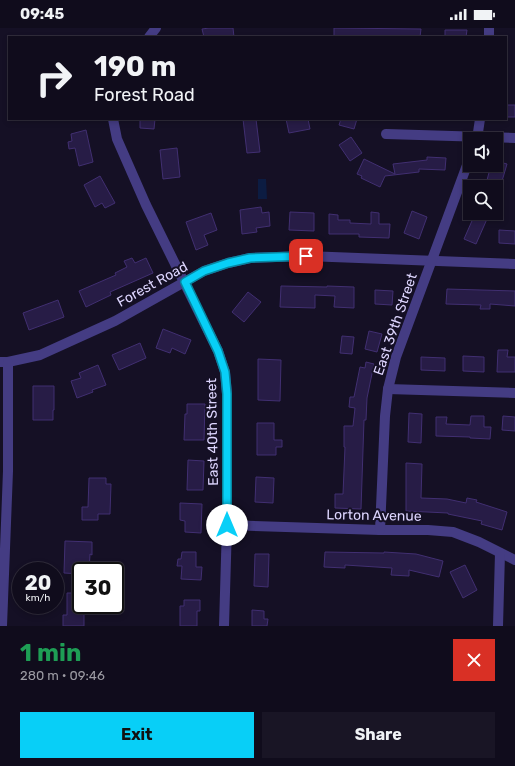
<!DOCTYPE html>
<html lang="en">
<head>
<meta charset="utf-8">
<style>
	:root { --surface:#100c1c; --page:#191525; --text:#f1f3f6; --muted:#9c9ba3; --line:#302c3b; --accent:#08cff7 }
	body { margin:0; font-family:Rubik,sans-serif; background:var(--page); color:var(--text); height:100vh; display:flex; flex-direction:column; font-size:15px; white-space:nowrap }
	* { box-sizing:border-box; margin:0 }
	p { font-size:13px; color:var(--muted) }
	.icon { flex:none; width:22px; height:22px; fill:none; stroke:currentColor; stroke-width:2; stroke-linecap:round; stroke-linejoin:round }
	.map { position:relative; height:598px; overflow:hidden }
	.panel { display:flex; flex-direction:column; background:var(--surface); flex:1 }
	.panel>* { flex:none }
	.banner { position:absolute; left:8px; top:8px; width:499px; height:84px; border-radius:0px; box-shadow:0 2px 6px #0003,0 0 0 1px var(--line); background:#100c1c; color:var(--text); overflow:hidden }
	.tools { position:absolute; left:463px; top:104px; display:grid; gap:8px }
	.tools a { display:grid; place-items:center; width:40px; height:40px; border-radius:0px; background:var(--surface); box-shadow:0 2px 6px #0003,0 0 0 1px var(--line); font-size:20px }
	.speed { position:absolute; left:12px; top:534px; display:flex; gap:8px; font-size:20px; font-weight:700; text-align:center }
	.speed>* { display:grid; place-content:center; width:52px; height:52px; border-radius:50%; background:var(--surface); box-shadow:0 2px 6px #0003,0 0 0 1px var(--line); line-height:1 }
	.speed small { font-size:10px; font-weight:400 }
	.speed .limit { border:2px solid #111; border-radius:6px; background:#fff; color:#111 }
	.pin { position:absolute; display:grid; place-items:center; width:34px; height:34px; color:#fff; margin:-17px; border-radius:8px; box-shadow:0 2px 6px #0006 }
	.me { position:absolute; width:44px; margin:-22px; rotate:0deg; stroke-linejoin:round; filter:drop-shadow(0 0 3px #0008) }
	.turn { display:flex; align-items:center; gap:14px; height:84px; padding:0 20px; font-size:18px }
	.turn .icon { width:52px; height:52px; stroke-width:2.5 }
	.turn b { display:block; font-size:28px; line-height:34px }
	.round { display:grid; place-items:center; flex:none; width:42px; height:42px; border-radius:0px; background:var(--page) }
	.summary { display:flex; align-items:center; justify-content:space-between; height:68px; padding:0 20px }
	h1 { font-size:24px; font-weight:700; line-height:30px; color:#1e9e55 }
	.cta { display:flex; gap:8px; margin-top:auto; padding:8px 20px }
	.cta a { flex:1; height:46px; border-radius:0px; background:var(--accent); color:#111; font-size:16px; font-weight:700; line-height:46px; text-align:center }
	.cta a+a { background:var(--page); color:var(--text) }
	.status { display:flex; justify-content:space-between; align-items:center; height:28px; padding:0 20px; background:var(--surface); direction:ltr }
	.status svg { height:11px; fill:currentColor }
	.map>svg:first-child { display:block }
	.water { fill:#0c1c42 }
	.building { fill:#271c46; stroke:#412f71 }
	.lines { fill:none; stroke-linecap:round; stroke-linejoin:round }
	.street { stroke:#443c83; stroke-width:10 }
	.route-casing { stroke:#0587a1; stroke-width:10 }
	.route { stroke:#08cff7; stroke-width:7 }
	.labels { text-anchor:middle; stroke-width:4; stroke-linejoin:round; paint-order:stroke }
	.street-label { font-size:14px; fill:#ddd5fe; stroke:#151025 }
</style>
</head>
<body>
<div class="status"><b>09:45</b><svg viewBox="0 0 49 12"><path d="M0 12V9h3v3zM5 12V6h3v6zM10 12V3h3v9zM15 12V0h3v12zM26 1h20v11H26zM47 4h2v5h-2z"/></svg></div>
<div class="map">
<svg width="515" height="598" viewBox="0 0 515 598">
	<rect width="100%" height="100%" fill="#151025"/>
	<path class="water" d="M 258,151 L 266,151 L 267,171 L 258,171 Z"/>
	<g class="building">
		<path d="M 209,0 L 233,0 L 234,9 L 204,9 L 202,1 Z"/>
		<path d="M 334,0 L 421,1 L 420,9 L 334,9 Z"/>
		<path d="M 445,2 L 467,2 L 466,9 L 445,9 Z"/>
		<rect x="506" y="77" width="9" height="12"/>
		<path d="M 140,91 L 155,91 L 154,101 L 140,100 Z"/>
		<path d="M 243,91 L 256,91 L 260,124 L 247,125 Z"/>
		<path d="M 286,91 L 308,91 L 310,101 L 289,105 Z"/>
		<path d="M 341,91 L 357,91 L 354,101 L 339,97 Z"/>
		<path d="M 86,102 L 93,134 L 79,138 L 75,120 L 69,121 L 68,114 L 72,113 L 71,106 Z"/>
		<path d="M 351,109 L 362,125 L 350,133 L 339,117 Z"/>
		<path d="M 177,120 L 180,149 L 163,151 L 160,122 Z"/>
		<path d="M 427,129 L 446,130 L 445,142 L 419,141 L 419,144 L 385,148 L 380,159 L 361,150 L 362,148 L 357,146 L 364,131 L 395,146 L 393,136 L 427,132 Z"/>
		<path d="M 496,133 L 507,136 L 500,160 L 486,156 L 491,137 L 496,137 Z"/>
		<path d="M 100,148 L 115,175 L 105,180 L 102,175 L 95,179 L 84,157 Z"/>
		<path d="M 261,179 L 262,185 L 269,184 L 270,198 L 256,200 L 257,204 L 242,206 L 240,182 Z"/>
		<path d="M 412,183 L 427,189 L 419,211 L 404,205 Z"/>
		<path d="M 290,184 L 314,185 L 314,203 L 289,202 Z"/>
		<path d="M 371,184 L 379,185 L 379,196 L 390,196 L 389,210 L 359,209 L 359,206 L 329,206 L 329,186 L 338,187 L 338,192 L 350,192 L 350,195 L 371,196 Z"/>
		<path d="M 211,185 L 217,202 L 204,207 L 208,217 L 196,222 L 186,194 Z"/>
		<path d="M 475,186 L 487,191 L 476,216 L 464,211 Z"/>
		<path d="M 499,202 L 515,203 L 515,216 L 499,215 Z"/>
		<path d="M 132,230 L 135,235 L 146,230 L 153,245 L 110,264 L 111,267 L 86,279 L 79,263 L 116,247 L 115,245 L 127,239 L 124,233 Z"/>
		<path d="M 281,258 L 327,259 L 327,258 L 354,259 L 354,280 L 334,279 L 335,268 L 315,267 L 315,280 L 280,279 Z"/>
		<path d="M 447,261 L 515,263 L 515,278 L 490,276 L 490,281 L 480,281 L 481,277 L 446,276 Z"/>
		<path d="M 375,262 L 393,263 L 392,277 L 375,276 Z"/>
		<path d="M 248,264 L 261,274 L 244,294 L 232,284 Z"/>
		<path d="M 58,272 L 64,289 L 29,302 L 23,285 Z"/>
		<path d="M 163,301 L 191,312 L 185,326 L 172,320 L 170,325 L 156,320 Z"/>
		<path d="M 369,303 L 382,306 L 377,324 L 365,321 Z"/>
		<path d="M 342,308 L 354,309 L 352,326 L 340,325 Z"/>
		<path d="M 140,315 L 146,330 L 119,342 L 112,327 Z"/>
		<path d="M 498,322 L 508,322 L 507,329 L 515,329 L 515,344 L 497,344 Z"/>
		<path d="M 463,328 L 484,329 L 484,344 L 463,343 Z"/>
		<path d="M 421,329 L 445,330 L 445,343 L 421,342 Z"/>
		<path d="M 258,331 L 281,332 L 280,373 L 258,372 Z"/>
		<path d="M 366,334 L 374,336 L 367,370 L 366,392 L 364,392 L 361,481 L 335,480 L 335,466 L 343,466 L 345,419 L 344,419 L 344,398 L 353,398 L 355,380 L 349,379 L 350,369 L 354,369 L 360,339 L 365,340 Z"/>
		<path d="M 98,337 L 106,357 L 92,362 L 93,364 L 77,370 L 71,353 L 81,350 L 79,345 Z"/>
		<path d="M 33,358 L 54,358 L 54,382 L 53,382 L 53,392 L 33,392 Z"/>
		<path d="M 187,376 L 205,376 L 204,412 L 184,412 L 185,386 L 187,386 Z"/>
		<path d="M 409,385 L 422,386 L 421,415 L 408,414 Z"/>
		<path d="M 471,388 L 484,388 L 484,399 L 491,399 L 490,411 L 470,410 L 470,409 L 436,408 L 436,389 L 447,389 L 446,396 L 470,397 Z"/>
		<path d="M 503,388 L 515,389 L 515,403 L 502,402 Z"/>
		<path d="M 257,395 L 274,395 L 274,412 L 282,412 L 282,419 L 276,419 L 276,427 L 257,427 Z"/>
		<path d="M 188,432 L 204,433 L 203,462 L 187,462 Z"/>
		<path d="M 406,435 L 422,436 L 421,470 L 447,471 L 466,475 L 467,470 L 477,472 L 476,474 L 507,484 L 502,502 L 481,496 L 482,493 L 448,486 L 448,485 L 406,483 Z"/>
		<path d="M 256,449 L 274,450 L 273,475 L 255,474 Z"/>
		<path d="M 89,450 L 106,450 L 106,456 L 111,456 L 110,486 L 98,486 L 98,492 L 82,492 L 82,479 L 88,479 Z"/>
		<path d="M 180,475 L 202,476 L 201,505 L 185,504 L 185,493 L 180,492 Z"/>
		<path d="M 65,513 L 92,514 L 92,527 L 90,526 L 89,543 L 81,543 L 81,546 L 64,545 Z"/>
		<path d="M 182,524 L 196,524 L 196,539 L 202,539 L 201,552 L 181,551 L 182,538 L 177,538 L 178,531 L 181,531 Z"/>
		<path d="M 325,524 L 384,525 L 384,524 L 416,526 L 443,533 L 439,549 L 409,542 L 409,548 L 391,547 L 392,540 L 345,537 L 345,540 L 324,539 Z"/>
		<path d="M 255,526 L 269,526 L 268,559 L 254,558 Z"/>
		<path d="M 465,537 L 477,562 L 463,570 L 450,544 Z"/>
		<path d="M 67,565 L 81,565 L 81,577 L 84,577 L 84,598 L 63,598 L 63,587 L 67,587 Z"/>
		<path d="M 184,572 L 200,572 L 200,583 L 197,583 L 197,598 L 180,598 L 180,578 L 184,578 Z"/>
		<path d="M 252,582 L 264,583 L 264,591 L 268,591 L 267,598 L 252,598 Z"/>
	</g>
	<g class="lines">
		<g class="street">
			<path d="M 149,9 L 156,0"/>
			<path d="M 489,9 L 489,0"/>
			<path d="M 113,91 L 117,111 L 146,177 L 218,323 L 225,344 L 227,366 L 227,497 L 224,598"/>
			<path d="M 386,106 L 515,110"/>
			<path d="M 477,111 L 480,91"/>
			<path d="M 0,334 L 8,334 L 40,327 L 115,293 L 204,243 L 228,235 L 250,230 L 306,228 L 515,236"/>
			<path d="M 388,361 L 515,365"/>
			<path d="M 227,497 L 380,502 L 428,502 L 453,504 L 479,514 L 515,532"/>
			<path d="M 380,502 L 385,388 L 388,361 L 396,329 L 470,129"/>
			<path d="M 2,598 L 8,443 L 8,334"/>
			<path d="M 498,598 L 500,525"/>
		</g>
	</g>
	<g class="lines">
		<defs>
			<path id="route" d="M 227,497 L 227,366 L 225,344 L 218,323 L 185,254 L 204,243 L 228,235 L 250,230 L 306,228"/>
		</defs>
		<use href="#route" class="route-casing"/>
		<use href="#route" class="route"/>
	</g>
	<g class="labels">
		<g class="street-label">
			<text transform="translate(152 256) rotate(-29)" y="5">Forest Road</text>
			<text transform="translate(395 296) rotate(-71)" y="5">East 39th Street</text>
			<text transform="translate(212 404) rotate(-91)" y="5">East 40th Street</text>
			<text transform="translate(374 487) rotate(1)" y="5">Lorton Avenue</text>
		</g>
	</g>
</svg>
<div class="tools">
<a><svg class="icon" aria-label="sound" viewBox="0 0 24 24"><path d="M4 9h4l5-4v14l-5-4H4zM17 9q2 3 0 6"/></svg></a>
<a><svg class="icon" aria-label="search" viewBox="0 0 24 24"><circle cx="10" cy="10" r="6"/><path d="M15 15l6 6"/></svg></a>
</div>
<div class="speed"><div>20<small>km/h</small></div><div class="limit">30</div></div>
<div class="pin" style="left:306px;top:228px;background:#d93025"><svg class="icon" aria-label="arrive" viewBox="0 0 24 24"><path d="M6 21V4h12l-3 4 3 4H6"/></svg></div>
<svg class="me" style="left:227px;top:497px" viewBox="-20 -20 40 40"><circle r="19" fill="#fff"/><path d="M0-13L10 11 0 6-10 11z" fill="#08cff7"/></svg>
<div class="banner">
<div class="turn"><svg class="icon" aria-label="right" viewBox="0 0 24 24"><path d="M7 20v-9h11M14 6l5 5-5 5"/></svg><div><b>190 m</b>Forest Road</div></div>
</div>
</div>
<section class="panel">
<div class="summary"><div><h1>1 min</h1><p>280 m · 09:46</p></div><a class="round" style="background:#d93025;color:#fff"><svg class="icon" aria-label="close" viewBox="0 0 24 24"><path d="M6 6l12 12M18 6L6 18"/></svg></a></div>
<div class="cta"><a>Exit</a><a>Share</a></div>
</section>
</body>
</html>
